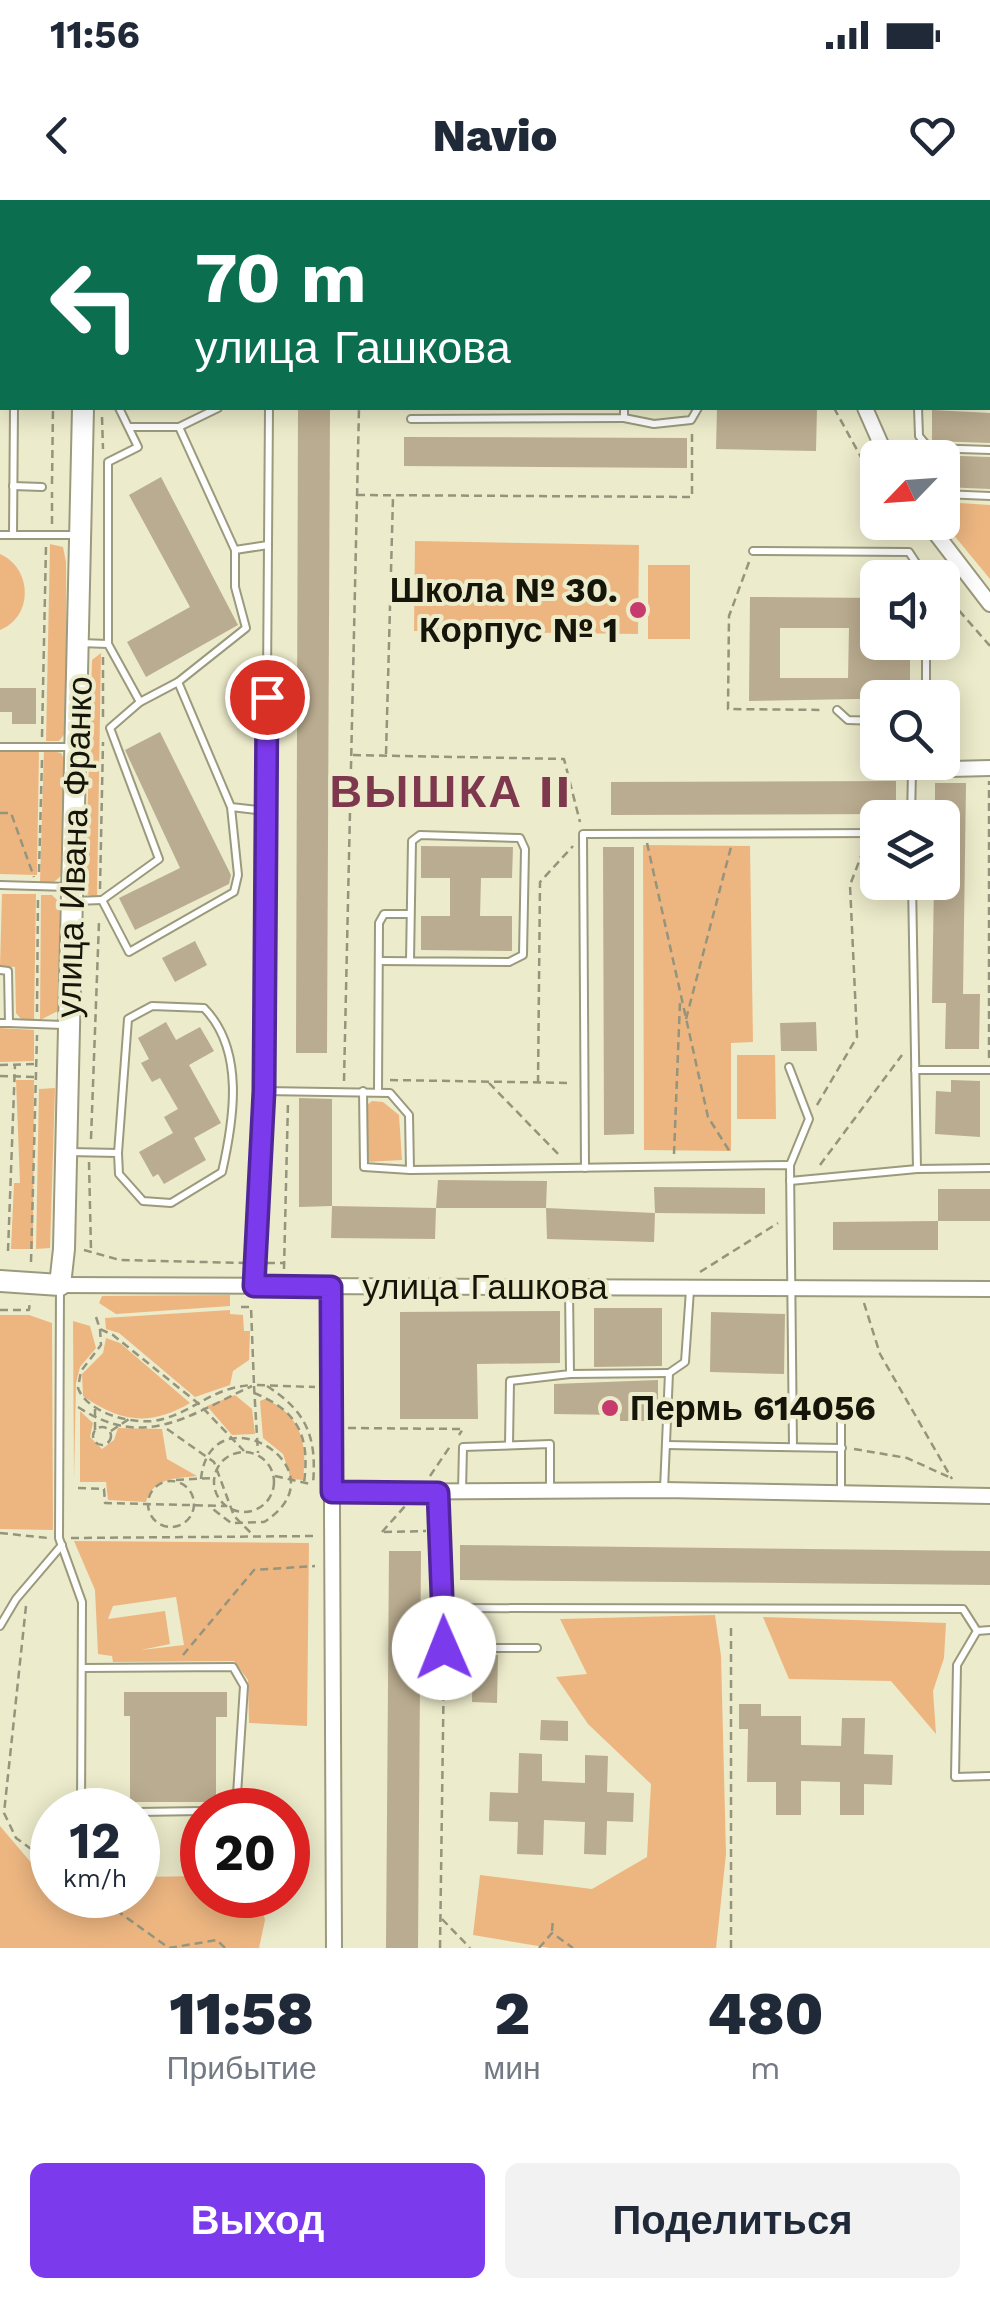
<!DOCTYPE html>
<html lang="ru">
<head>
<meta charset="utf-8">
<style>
	:root { --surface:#fff; --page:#f2f2f3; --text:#1f2937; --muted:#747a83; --accent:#7c3aed }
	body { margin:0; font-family:"Work Sans",sans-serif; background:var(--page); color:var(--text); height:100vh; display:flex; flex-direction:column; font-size:38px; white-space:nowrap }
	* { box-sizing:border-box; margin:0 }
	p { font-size:32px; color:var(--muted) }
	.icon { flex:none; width:55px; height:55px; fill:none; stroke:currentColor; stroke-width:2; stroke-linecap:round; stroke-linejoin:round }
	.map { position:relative; height:1748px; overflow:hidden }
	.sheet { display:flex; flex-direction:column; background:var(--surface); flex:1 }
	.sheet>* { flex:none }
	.top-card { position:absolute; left:0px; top:0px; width:990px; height:210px; box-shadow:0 5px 25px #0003; background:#0b6e4f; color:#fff; overflow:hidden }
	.needle { width:65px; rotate:245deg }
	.fabs { position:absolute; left:860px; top:240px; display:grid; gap:20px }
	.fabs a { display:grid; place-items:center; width:100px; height:100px; border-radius:15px; background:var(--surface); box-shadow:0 5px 25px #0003; font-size:50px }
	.speed { position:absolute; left:30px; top:1588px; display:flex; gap:20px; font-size:50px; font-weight:700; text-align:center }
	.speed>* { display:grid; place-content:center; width:130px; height:130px; border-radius:50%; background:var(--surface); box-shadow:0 5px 25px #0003; line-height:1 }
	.speed small { font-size:25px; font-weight:400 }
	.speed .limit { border:15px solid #d22; background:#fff; color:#111 }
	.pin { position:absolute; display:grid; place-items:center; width:85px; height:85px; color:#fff; margin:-42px; border:5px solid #fff; border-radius:50%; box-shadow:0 2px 10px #0007 }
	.me { position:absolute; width:110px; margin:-55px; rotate:359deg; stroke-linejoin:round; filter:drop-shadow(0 0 8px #0008) }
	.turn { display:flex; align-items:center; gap:35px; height:210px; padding:0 30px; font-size:45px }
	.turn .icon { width:130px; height:130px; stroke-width:2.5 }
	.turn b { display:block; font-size:70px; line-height:85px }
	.eta { display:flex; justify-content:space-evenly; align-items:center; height:170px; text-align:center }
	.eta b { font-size:60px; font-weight:800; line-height:70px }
	.action { display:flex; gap:20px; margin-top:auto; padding:20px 30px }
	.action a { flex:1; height:115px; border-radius:15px; background:var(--accent); color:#fff; font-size:40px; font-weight:800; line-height:115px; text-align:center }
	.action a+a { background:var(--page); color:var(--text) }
	.status { display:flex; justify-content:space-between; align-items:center; height:70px; padding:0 50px; background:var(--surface); direction:ltr }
	.status svg { height:28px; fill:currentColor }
	header { display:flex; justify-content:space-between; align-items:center; height:130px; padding:0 30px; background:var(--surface); font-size:45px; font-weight:800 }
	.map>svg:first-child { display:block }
	.green { fill:#edb681; fill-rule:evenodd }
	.building { fill:#baac90; fill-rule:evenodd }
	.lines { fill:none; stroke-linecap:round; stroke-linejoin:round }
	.lane-casing { stroke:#9b9a7c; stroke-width:10 }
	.street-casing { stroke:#9b9a7c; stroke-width:18 }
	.secondary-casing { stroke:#9b9a7c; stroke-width:24 }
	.path { stroke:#95947d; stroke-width:2.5; stroke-dasharray:8 5; stroke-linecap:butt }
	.lane { stroke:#fff; stroke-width:6 }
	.street { stroke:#fff; stroke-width:14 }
	.secondary { stroke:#fff; stroke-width:20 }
	.route-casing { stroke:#51269a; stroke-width:25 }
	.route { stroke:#7c3aed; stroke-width:18 }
	.poi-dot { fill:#c63a6d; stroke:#ecebcb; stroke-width:4 }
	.labels { text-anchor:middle; stroke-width:8; stroke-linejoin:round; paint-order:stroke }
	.poi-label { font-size:35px; font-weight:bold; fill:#151509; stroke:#ecebcb; text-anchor:end }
	.street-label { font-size:35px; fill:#151509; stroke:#ecebcb }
	.district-label { font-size:45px; font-weight:bold; letter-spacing:2.5px; fill:#7e384e; stroke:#ecebcb }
</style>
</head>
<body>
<div class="status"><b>11:56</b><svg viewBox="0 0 49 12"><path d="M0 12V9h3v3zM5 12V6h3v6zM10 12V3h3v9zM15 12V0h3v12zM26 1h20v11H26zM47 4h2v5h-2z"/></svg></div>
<header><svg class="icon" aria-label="back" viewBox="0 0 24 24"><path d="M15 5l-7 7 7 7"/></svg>Navio<svg class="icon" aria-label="heart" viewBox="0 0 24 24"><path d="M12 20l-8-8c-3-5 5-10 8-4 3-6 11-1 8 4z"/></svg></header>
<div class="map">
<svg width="990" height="1748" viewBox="0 0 990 1748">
	<rect width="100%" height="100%" fill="#ecebcb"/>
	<g class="green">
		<path d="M 943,302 L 990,305 L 990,379 L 943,322 Z"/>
		<path d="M 415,341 L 639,345 L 638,434 L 414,431 Z"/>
		<path d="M 50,344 L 63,347 L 66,362 L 67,531 L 59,541 L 46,541 Z"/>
		<path d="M 0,354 C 32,368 34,416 0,430 Z"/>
		<rect x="648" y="365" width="42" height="74"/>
		<path d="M 101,453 L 97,699 L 85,693 L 92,460 Z"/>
		<path d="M 39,549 L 37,675 L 0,674 L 0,550 Z"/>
		<path d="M 44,549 L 61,553 L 65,560 L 61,676 L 54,682 L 40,682 Z"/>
		<path d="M 643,645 L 750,646 L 753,842 L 731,843 L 731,951 L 644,950 Z"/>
		<path d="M 2,694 L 36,694 L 34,820 L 21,819 L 16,813 L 15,767 L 0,766 Z"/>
		<path d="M 41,695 L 52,695 L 60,703 L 58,811 L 40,820 Z"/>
		<path d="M 0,828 L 34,830 L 34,861 L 0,862 Z"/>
		<path d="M 737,855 L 775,855 L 776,919 L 737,919 Z"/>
		<path d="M 16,880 L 34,880 L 33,1049 L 11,1049 L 14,983 L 20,983 Z"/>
		<path d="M 55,888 L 50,1048 L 36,1049 L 39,889 Z"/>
		<path d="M 372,901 L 383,902 L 399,915 L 402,960 L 366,962 L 366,906 Z"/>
		<path d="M 230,1095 L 230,1106 L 116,1114 L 99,1103 L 102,1096 Z"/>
		<path d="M 230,1110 L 230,1114 L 243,1115 L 244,1131 L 250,1131 L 249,1160 L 233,1171 L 230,1185 L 195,1197 L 119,1133 L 106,1129 L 105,1118 Z"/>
		<path d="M 0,1115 L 29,1115 L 52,1123 L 53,1330 L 0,1329 Z"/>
		<path d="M 73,1121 L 90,1126 L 96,1148 L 80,1167 L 76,1183 L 74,1279 Z"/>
		<path d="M 106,1138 L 120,1143 L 190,1203 C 151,1226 121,1223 83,1196 L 82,1174 L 103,1153 Z"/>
		<path d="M 235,1195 L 252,1209 L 255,1234 L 232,1235 L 207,1206 Z"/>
		<path d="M 265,1199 C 301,1214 308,1244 303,1280 L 291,1279 L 283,1254 L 263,1238 L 260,1201 Z"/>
		<path d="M 80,1211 L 93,1223 L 90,1237 L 102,1249 L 114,1240 L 118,1228 L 162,1229 L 167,1259 L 197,1276 C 174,1279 154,1277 146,1302 L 108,1300 L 106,1282 L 80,1282 Z"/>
		<path d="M 74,1341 L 309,1343 L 307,1526 L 249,1523 L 248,1480 L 234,1461 L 113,1462 L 112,1456 L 98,1454 L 95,1390 ZM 176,1397 L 184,1445 L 141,1450 L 170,1444 L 165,1411 L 108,1419 L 113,1406 Z"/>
		<path d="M 715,1415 L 721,1456 L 726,1654 L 716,1748 L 550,1748 L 473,1735 L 480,1675 L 592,1689 L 647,1657 L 651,1584 L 588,1524 L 556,1477 L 587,1474 L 560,1419 Z"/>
		<path d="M 763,1417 L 946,1423 L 944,1458 L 933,1491 L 936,1534 L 891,1481 L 789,1479 Z"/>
		<path d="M 0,1626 L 45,1679 L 52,1679 L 52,1695 L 138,1695 L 138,1677 L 202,1676 L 202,1695 L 259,1695 L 265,1720 L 259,1748 L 0,1748 Z"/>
	</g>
	<g class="building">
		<path d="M 298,208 L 330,208 L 327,853 L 296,853 Z"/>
		<path d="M 717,208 L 817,208 L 816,251 L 716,249 Z"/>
		<path d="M 932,210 L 990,213 L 990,243 L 932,241 Z"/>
		<path d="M 404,237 L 687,238 L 687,268 L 404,266 Z"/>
		<path d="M 932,255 L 990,257 L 990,289 L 942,287 L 942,258 Z"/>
		<path d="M 161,277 L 238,425 L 146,477 L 127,442 L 190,407 L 129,295 Z"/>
		<path d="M 750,397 L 878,398 L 878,442 L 910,442 L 910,498 L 749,501 ZM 780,428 L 849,428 L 848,478 L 780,478 Z"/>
		<path d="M 0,488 L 36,488 L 36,524 L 12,524 L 12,512 L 0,512 Z"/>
		<path d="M 160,532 L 231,675 L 229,684 L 135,730 L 119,698 L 180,668 L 125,550 Z"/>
		<path d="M 896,581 L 896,614 L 611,615 L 611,582 Z"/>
		<path d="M 935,583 L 966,583 L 963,794 L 980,794 L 979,849 L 945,849 L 946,803 L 932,803 L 934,682 L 942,682 L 942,618 L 935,618 Z"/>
		<path d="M 421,646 L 513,647 L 512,678 L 481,678 L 480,716 L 512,716 L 512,751 L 421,750 L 421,716 L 450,716 L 450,678 L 421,678 Z"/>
		<path d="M 603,647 L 634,647 L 634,934 L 604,935 Z"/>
		<path d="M 195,741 L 207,765 L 175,782 L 162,758 Z"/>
		<path d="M 166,822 L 176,840 L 200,827 L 214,851 L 189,865 L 221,923 L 194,938 L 206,960 L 164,984 L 158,974 L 153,977 L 139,952 L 173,933 L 164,917 L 178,909 L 160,878 L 152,882 L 141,863 L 149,859 L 138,838 Z"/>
		<path d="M 816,822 L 817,851 L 781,851 L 780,823 Z"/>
		<path d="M 951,880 L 980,881 L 980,937 L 935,934 L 936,891 L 951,892 Z"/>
		<path d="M 299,898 L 332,899 L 332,1006 L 299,1007 Z"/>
		<path d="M 438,980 L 547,981 L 546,1008 L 436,1008 Z"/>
		<path d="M 654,987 L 765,988 L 765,1014 L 655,1013 Z"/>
		<rect x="938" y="989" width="52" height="32"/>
		<path d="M 332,1006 L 436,1008 L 435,1039 L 331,1038 Z"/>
		<path d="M 546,1008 L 655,1013 L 654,1042 L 547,1039 Z"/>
		<path d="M 938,1021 L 938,1050 L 833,1050 L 833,1022 Z"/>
		<path d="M 594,1108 L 662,1108 L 662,1166 L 594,1167 Z"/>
		<path d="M 560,1111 L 560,1163 L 477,1164 L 478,1219 L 400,1219 L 400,1112 Z"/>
		<path d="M 711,1112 L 785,1114 L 784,1174 L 710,1172 Z"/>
		<path d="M 658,1180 L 658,1221 L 620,1221 L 620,1215 L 554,1214 L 554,1184 Z"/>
		<path d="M 460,1345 L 990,1351 L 990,1385 L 460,1380 Z"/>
		<path d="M 389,1351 L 421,1351 L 418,1748 L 386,1748 Z"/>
		<path d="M 473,1455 L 498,1455 L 497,1503 L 472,1502 Z"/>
		<path d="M 124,1492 L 227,1492 L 227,1517 L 216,1517 L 216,1602 L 130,1602 L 130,1516 L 124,1516 Z"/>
		<path d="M 739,1504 L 761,1504 L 761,1516 L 801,1516 L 801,1545 L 841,1546 L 842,1518 L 865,1518 L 864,1554 L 893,1555 L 892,1585 L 864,1584 L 864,1615 L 840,1615 L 840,1582 L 801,1581 L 801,1615 L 776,1615 L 776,1582 L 747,1582 L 748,1529 L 739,1529 Z"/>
		<path d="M 541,1520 L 568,1521 L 568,1541 L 540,1540 Z"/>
		<path d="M 519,1553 L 542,1554 L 542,1581 L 585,1583 L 585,1555 L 608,1556 L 607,1592 L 634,1593 L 633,1622 L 607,1621 L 606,1655 L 584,1654 L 585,1622 L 544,1620 L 543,1655 L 517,1654 L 518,1622 L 489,1621 L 490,1592 L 518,1593 Z"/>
	</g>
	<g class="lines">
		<defs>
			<g id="lane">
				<path d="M 189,0 L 190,2"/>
				<path d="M 271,2 L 271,0"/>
				<path d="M 626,2 L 626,0"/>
				<path d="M 942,2 L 942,0"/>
				<path d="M 982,2 L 982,0"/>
				<path d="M 0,45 L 2,45"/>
				<path d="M 988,84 L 990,84"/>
				<path d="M 988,115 L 990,115"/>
				<path d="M 0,154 L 2,154"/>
				<path d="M 988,160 L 990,160"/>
				<path d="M 988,205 L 990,205"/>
				<path d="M 14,208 L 13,335 L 75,335"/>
				<path d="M 918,208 L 919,236 L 929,248 L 990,250"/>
				<path d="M 624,218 L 654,224 L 691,220 L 698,208"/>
				<path d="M 411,219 L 624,218 L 624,208"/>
				<path d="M 129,227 L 179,227 L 218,208"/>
				<path d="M 179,227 L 235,350 L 268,345"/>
				<path d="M 13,286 L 42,287"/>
				<path d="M 942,294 L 990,296"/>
				<path d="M 0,335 L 13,335"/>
				<path d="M 753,351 L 909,352 L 926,378"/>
				<path d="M 80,443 L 108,444 L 140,502"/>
				<path d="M 108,444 L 108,262 L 138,247 L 119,208"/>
				<path d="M 178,482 L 231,607 L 266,611"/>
				<path d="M 926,498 L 926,442"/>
				<path d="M 837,510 L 848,520 L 878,521"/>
				<path d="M 0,547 L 71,547"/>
				<path d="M 231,607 L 238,675 L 234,692 L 129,752 L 102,700 L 159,659 L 110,528 L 140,502 L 178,482 L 246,428 L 235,387 L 235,350"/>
				<path d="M 911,618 L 912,571"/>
				<path d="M 912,682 L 917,969"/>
				<path d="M 0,685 L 69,687"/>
				<path d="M 74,701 L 102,700"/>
				<path d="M 379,761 L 509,762 L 523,755 L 525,649 L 520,638 L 420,635 L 412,641 L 410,761"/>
				<path d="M 0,770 L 8,771 L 9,823 L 0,823"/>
				<path d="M 9,823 L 63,825"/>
				<path d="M 789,867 L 809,919 L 790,965"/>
				<path d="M 915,870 L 989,870"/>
				<path d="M 264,891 L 390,893 L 409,915 L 410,970 L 790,965 L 793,1247"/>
				<path d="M 363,891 L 364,967 L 410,970"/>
				<path d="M 378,891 L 379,723 L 384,714 L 410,714"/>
				<path d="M 69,952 L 118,953 L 128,819 L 152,806 L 204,808 C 245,850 234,919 222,972 L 171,1003 L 143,1001 L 119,974 L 118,953"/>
				<path d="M 585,968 L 583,634 L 878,633"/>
				<path d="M 790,981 L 917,969 L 990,968"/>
				<path d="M 60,1086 L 59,1338 L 82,1402 L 81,1610"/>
				<path d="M 255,1086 L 264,891 L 269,208"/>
				<path d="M 570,1174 L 669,1173"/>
				<path d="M 841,1220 L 841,1292"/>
				<path d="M 509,1245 L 510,1181 L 570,1174 L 569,1089"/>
				<path d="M 666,1245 L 842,1248"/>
				<path d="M 664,1289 L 669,1173 L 685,1162 L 690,1090"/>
				<path d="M 462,1291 L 463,1247 L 550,1244 L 550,1291"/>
				<path d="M 438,1293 L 444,1448 L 537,1448"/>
				<path d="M 444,1408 L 963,1409 L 977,1431"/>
				<path d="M 0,1426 L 16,1399 L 62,1345"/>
				<path d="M 990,1430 L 977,1431 L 957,1465 L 955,1577 L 990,1576"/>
				<path d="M 83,1468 L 233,1467 L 244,1486 L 236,1610"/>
				<path d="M 138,1612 L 202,1611"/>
			</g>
			<g id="street">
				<path d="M 768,0 L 769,2"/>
				<path d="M 865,208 L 887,258"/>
				<path d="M 927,322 L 990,404"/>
				<path d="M 912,570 L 990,568"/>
				<path d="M 60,1085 L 990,1089"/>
				<path d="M 331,1087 L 334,1748"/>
				<path d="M 332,1292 L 663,1290 L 990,1296"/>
			</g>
			<g id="secondary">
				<path d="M 79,0 L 79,2"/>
				<path d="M 0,1081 L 60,1085 L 64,1049 L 83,208"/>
			</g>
		</defs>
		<use href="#lane" class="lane-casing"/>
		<use href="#street" class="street-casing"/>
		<use href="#secondary" class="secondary-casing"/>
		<g class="path">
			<path d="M 397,0 L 402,2"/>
			<path d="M 739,0 L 740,2"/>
			<path d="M 43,2 L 43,0"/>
			<path d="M 364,2 L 364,0"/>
			<path d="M 834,208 L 878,288"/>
			<path d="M 102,217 L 103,249"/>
			<path d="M 52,284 L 53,208"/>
			<path d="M 357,295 L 692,297 L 692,232"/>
			<path d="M 897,322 L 909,340"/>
			<path d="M 52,324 L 52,292"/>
			<path d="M 749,362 L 729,416 L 728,509 L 824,510"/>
			<path d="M 942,391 L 990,446"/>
			<path d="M 103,457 L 103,519"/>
			<path d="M 42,537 L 46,346"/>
			<path d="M 386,554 L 393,297"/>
			<path d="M 353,555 L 564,559 L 580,622"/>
			<path d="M 0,613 L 11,613 L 34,677"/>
			<path d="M 647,643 L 708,917 L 730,952"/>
			<path d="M 39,672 L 42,560"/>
			<path d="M 100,689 L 103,542"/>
			<path d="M 37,812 L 38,695"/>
			<path d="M 686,819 L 731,647"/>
			<path d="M 989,858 L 989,581"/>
			<path d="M 0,865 L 35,864"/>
			<path d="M 0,876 L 35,877"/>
			<path d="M 390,880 L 572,883"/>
			<path d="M 344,881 L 359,208"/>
			<path d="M 489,883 L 560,956"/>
			<path d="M 538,883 L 540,682 L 573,646"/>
			<path d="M 817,905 L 857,837 L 850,685 L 865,646"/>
			<path d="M 91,939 L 99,722"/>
			<path d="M 674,954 L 680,802"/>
			<path d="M 89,962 L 91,1050"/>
			<path d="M 820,965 L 902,855"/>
			<path d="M 84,1050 L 120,1060 L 244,1063"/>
			<path d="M 8,1051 L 15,864"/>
			<path d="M 31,1062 L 37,835"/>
			<path d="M 267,1063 L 284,1063"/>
			<path d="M 284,1069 L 288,902"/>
			<path d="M 700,1072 L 778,1023"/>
			<path d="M 864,1103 L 880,1154 L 952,1279"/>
			<path d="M 241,1107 L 251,1107 L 254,1185 L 315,1187"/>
			<path d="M 0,1110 L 29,1110 L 30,1100"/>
			<path d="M 96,1117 L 100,1129 L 113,1135 L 199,1204 L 244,1251"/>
			<path d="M 100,1129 L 101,1145 L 81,1171 L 78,1188 C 87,1214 138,1227 163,1219 C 198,1209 211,1188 252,1185"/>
			<path d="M 254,1186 L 258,1253"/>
			<path d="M 267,1186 C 307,1212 317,1237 313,1284"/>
			<path d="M 254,1193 C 299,1211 310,1237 304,1283"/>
			<path d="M 78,1207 C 145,1251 189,1215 252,1186"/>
			<path d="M 95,1209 L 95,1230"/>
			<circle cx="102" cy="1236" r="9"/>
			<path d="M 348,1228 L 463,1229 L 459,1235"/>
			<path d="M 167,1229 L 214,1262 L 234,1316 L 253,1335"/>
			<path d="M 111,1231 L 129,1219"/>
			<path d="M 854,1249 L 907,1258 L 951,1278"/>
			<circle cx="244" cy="1282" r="30"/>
			<path d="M 275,1276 L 310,1284"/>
			<path d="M 430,1276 L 451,1245"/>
			<path d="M 201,1279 C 210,1188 348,1269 264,1322 L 231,1323 L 209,1306"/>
			<path d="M 176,1280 L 213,1278"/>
			<circle cx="171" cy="1304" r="23"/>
			<path d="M 78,1288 L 104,1289 L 105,1303 L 225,1306"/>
			<path d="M 382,1332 L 406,1305"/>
			<path d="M 384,1332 L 426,1331"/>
			<path d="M 0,1333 L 48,1338"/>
			<path d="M 71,1338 L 318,1336"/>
			<path d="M 26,1406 L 4,1613 L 16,1638 L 52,1664"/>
			<path d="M 183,1455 L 254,1370 L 315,1366"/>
			<path d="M 95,1695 L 169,1748 L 217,1740 L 225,1748"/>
			<path d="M 442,1719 L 470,1748"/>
			<path d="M 552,1731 L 553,1719"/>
			<path d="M 440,1748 L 444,1460"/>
			<path d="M 539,1748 L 552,1733 L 573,1748"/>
			<path d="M 731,1748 L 731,1423"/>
		</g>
		<use href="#lane" class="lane"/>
		<use href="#street" class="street"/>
		<use href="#secondary" class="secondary"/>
	</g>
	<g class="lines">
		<defs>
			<path id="route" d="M 267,497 L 264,891 L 254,1086 L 331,1087 L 332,1292 L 438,1293 L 444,1448"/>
		</defs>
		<use href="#route" class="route-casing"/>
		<use href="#route" class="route"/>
	</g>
	<g class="poi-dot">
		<circle cx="638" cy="410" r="10"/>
		<circle cx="610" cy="1208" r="10"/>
	</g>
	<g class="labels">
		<g class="poi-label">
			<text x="618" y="402">Школа № 30.<tspan x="618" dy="40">Корпус № 1</tspan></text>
			<text x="630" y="1220" text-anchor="start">Пермь 614056</text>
		</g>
		<g class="street-label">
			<text transform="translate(74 647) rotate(-88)" y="12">улица Ивана Франко</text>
			<text x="485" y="1099">улица Гашкова</text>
		</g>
		<g class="district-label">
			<text x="451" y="607">ВЫШКА II</text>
		</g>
	</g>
</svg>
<div class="fabs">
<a><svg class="needle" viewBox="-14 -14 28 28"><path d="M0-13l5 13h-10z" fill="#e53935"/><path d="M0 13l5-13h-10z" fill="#747a83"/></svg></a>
<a><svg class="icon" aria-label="sound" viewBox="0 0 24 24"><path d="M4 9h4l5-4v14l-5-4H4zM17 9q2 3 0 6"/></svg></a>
<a><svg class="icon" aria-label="search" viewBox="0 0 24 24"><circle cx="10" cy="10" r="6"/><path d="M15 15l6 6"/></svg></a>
<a><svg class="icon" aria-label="layers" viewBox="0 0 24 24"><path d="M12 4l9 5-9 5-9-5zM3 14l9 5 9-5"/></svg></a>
</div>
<div class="speed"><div>12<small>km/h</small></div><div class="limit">20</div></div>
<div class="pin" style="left:267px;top:497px;background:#d93025"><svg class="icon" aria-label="arrive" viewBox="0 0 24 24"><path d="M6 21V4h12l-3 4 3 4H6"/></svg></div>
<svg class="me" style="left:444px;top:1448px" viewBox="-20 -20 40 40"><circle r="19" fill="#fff"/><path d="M0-13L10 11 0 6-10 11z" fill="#7c3aed"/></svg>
<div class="top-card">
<div class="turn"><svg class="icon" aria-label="left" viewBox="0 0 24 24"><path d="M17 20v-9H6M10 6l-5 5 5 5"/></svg><div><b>70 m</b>улица Гашкова</div></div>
</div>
</div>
<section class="sheet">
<div class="eta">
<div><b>11:58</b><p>Прибытие</p></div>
<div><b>2</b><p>мин</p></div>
<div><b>480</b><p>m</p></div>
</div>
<div class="action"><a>Выход</a><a>Поделиться</a></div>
</section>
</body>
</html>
